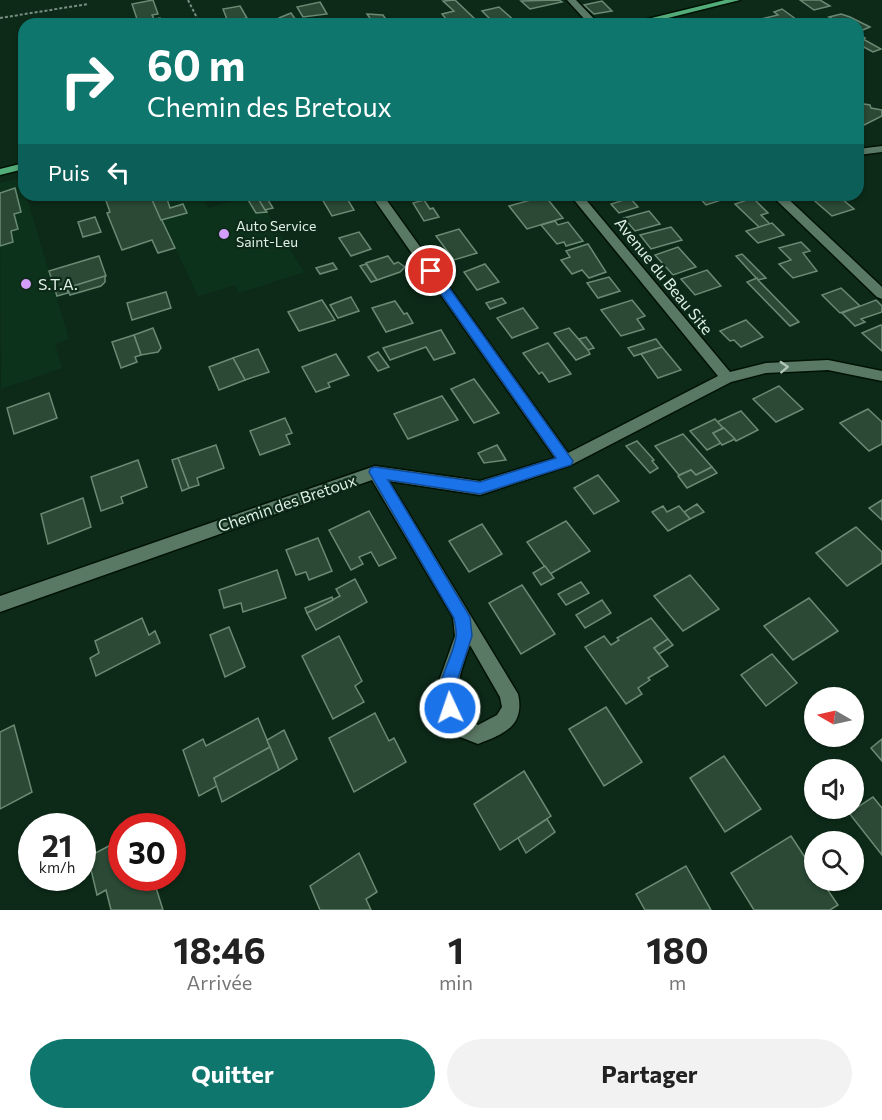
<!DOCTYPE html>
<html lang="fr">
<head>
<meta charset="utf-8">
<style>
	:root { --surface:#fff; --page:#f2f2f2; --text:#222; --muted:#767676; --accent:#0f766e }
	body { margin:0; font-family:Commissioner,sans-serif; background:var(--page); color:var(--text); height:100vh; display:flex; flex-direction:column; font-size:22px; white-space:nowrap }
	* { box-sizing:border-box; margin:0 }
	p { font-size:20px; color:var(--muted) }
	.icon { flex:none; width:33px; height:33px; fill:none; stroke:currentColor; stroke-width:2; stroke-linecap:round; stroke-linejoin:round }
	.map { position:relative; height:910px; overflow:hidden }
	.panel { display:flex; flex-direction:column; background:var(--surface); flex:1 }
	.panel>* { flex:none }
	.guide { position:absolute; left:18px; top:18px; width:846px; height:183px; border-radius:18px; box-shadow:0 2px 4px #0004; background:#0f766e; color:#fff; overflow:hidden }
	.needle { width:39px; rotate:279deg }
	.tools { position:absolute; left:804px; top:687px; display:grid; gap:12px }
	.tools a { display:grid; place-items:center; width:60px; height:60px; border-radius:50%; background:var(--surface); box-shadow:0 2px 4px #0004; font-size:30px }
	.speed { position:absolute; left:18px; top:813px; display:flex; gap:12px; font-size:30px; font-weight:700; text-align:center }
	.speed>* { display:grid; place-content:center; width:78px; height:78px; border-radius:50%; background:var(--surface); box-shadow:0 2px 4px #0004; line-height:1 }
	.speed small { font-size:15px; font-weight:400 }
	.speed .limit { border:9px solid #d22; background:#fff; color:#111 }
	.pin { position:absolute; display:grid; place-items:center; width:51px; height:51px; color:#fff; margin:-26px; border:3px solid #fff; border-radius:50%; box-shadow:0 2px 6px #0007 }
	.me { position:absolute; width:66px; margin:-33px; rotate:357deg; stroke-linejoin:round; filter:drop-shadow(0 0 4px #0008) }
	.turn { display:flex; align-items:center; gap:21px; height:126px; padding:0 30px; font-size:27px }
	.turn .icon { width:78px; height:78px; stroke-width:2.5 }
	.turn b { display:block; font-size:42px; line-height:51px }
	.then { display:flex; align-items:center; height:57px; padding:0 30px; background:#0003; gap:12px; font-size:22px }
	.eta { display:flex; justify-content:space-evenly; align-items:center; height:102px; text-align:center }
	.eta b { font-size:36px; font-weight:700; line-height:42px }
	.cta { display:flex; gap:12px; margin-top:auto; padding:12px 30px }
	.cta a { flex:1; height:69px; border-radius:36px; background:var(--accent); color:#fff; font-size:24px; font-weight:700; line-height:69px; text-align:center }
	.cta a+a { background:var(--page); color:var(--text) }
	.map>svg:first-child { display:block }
	.built { fill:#0c321c }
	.building { fill:#2b4935; stroke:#6a8a74; stroke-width:1.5 }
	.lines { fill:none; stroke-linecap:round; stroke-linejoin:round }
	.street-casing { stroke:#001204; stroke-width:3 }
	.primary-casing { stroke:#001204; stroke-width:3 }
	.path { stroke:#788e80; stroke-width:2; stroke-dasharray:3 2; stroke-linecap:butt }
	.street { fill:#5a7964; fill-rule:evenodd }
	.primary { fill:#53ad78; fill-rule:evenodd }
	.oneway { stroke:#b0c6b7 }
	.route { fill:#1a73e8; stroke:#114b97; stroke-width:1.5 }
	.poi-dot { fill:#d29dfd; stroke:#0d2a18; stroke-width:2 }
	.labels { text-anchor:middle; stroke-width:4.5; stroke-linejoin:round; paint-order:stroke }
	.far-poi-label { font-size:14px; fill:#deefe3; stroke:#0d2a18; text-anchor:start }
	.street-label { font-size:16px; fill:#deefe3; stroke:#0d2a18 }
	.poi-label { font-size:16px; fill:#deefe3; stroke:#0d2a18; text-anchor:start }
</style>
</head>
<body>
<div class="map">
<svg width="882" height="910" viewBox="0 0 882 910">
	<rect width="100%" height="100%" fill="#0d2a18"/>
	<g class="built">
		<path d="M 21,178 L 24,195 L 26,195 L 69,339 L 55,344 L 62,368 L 1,389 L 0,183 Z"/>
		<path d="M 150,195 L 201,195 L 208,208 L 238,200 L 237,196 L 256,195 L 304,272 L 239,293 L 235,285 L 198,296 Z"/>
	</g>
	<g class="building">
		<path d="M 153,0 L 158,14 L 152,15 L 154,19 L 138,22 L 132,4 Z"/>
		<path d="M 455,0 L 477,21 L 450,24 L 442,14 L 454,11 L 443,1 Z"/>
		<path d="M 559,0 L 562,2 L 530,9 L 521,1 Z"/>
		<path d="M 800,0 L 820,0 L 830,6 L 814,10 Z"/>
		<path d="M 602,1 L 612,11 L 594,14 L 584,5 Z"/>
		<path d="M 320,2 L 327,14 L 303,17 L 297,7 Z"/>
		<path d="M 240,6 L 247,18 L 228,22 L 223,9 Z"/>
		<path d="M 499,7 L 518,24 L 495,24 L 482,11 Z"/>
		<path d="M 782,9 L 800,22 L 763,24 L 757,20 L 778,15 L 774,12 Z"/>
		<path d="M 291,13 L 298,23 L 282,24 L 279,18 Z"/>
		<path d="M 367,14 L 383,15 L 389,24 L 374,24 Z"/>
		<path d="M 841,14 L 850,17 L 870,27 L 858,32 L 858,24 L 842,24 L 829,17 Z"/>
		<path d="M 160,18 L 161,22 L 157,24 L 137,24 L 137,22 Z"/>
		<path d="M 858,34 L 865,38 L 863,39 L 881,49 L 873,52 L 858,44 Z"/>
		<path d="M 864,104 L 870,105 L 871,108 L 882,110 L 882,116 L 862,126 L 858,123 L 858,107 Z"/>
		<path d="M 15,188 L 21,212 L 14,214 L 18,229 L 11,231 L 13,242 L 0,246 L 0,193 Z"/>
		<path d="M 104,195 L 150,195 L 175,248 L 158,253 L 152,240 L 122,250 L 107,213 L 110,212 Z"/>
		<path d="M 150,195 L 180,195 L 167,199 L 170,208 L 183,204 L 187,213 L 161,220 Z"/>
		<path d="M 245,195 L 256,195 L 267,212 L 256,213 Z"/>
		<path d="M 256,195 L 265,195 L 273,208 L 265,210 Z"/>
		<path d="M 337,195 L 345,195 L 354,210 L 332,216 L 322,199 Z"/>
		<path d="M 697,195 L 729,195 L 731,197 L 706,205 Z"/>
		<path d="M 808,195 L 837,195 L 854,209 L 832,216 Z"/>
		<path d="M 545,196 L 563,218 L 527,229 L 509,206 Z"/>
		<path d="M 630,198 L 638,207 L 619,213 L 611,204 Z"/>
		<path d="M 753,198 L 768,213 L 761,215 L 770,224 L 759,227 L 735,204 Z"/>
		<path d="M 424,200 L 430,209 L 433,208 L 439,217 L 424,221 L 413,203 Z"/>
		<path d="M 649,211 L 660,224 L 635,231 L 624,218 Z"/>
		<path d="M 95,217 L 101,232 L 83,237 L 78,222 Z"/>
		<path d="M 555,221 L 558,225 L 568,222 L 583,241 L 566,246 L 564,242 L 557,244 L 541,225 Z"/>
		<path d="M 772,223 L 784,235 L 758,243 L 746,231 Z"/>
		<path d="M 671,227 L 682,240 L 651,249 L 640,235 Z"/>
		<path d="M 459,229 L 477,253 L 454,260 L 436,236 Z"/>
		<path d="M 359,232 L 371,249 L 351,256 L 339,238 Z"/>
		<path d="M 801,242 L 810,251 L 803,253 L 817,271 L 793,278 L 779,264 L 791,260 L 779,248 Z"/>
		<path d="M 588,244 L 606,272 L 589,278 L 582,270 L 572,274 L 561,260 L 570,257 L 566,251 Z"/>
		<path d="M 678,247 L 696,267 L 673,275 L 655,255 Z"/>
		<path d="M 742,254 L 766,278 L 758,280 L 736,256 Z"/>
		<path d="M 99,256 L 106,276 L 67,288 L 68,293 L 57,296 L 49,271 Z"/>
		<path d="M 388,256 L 394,264 L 398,262 L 405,267 L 400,272 L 377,280 L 366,263 Z"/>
		<path d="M 333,263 L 337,269 L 320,274 L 316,268 Z"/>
		<path d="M 366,264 L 377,280 L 371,282 L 360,266 Z"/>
		<path d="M 485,264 L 499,282 L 477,290 L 464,272 Z"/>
		<path d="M 707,270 L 721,286 L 695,295 L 681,279 Z"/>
		<path d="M 105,276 L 105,282 L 101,286 L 70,295 L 67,288 Z"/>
		<path d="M 609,277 L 620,291 L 598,298 L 587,283 Z"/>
		<path d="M 757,278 L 758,280 L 799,322 L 790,326 L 747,282 Z"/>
		<path d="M 841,288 L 860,306 L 840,313 L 822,295 Z"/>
		<path d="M 166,292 L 171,308 L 132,320 L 127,303 Z"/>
		<path d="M 351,297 L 359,311 L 338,318 L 330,305 Z"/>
		<path d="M 502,298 L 506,303 L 490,309 L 486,303 Z"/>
		<path d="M 322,300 L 335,320 L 299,331 L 288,312 Z"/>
		<path d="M 632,300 L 645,316 L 637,319 L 644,329 L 621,336 L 601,310 Z"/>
		<path d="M 876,300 L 882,306 L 882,312 L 861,319 L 865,322 L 855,326 L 842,313 Z"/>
		<path d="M 395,301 L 404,314 L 407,313 L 413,323 L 386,332 L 372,308 Z"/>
		<path d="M 523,308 L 538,328 L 512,338 L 497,318 Z"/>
		<path d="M 746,320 L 763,337 L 741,347 L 734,340 L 730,341 L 720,331 Z"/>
		<path d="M 881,325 L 882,326 L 882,351 L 862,333 Z"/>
		<path d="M 153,328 L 161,348 L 158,352 L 141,355 L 134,335 Z"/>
		<path d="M 569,328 L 588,350 L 590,354 L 576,360 L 554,333 Z"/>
		<path d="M 441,330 L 455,353 L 434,360 L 426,347 L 390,360 L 383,348 Z"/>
		<path d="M 134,335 L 141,355 L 135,357 L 137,362 L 121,368 L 112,342 Z"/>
		<path d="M 586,337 L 594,348 L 588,350 L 579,339 Z"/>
		<path d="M 656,339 L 662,347 L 634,356 L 628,348 Z"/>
		<path d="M 548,343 L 571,374 L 549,382 L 542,372 L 539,374 L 523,353 Z"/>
		<path d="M 662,347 L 681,370 L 658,378 L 641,354 Z"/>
		<path d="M 258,349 L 269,372 L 245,380 L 233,358 Z"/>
		<path d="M 378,352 L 389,367 L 378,371 L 368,357 Z"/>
		<path d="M 336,354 L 349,375 L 328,383 L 330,387 L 316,392 L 302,367 Z"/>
		<path d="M 233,358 L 245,380 L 219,390 L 209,367 Z"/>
		<path d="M 474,379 L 499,413 L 474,423 L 451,389 Z"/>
		<path d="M 779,386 L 803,409 L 776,422 L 753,399 Z"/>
		<path d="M 49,393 L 57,418 L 14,434 L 7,408 Z"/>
		<path d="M 442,396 L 458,420 L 408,439 L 394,414 Z"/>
		<path d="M 868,409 L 882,422 L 882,444 L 869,451 L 840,423 Z"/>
		<path d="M 741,411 L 758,430 L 736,441 L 717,422 Z"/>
		<path d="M 285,418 L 292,433 L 286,435 L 290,444 L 260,455 L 250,431 Z"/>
		<path d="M 715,419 L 723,428 L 713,433 L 721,443 L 707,450 L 690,431 Z"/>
		<path d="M 724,428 L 735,439 L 722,445 L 713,433 Z"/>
		<path d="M 683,434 L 712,467 L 696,475 L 691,470 L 679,475 L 655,446 Z"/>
		<path d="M 637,441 L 654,460 L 652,461 L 658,468 L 650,473 L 626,446 Z"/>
		<path d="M 216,445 L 224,468 L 197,478 L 199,485 L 189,488 L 178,458 Z"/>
		<path d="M 497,445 L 506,460 L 484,463 L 478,453 Z"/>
		<path d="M 178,458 L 189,488 L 182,491 L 172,460 Z"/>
		<path d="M 138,460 L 147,487 L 121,497 L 123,503 L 101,511 L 91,477 Z"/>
		<path d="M 712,467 L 717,473 L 687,488 L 678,476 L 691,470 L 696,475 Z"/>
		<path d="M 598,475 L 619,501 L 594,514 L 574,488 Z"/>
		<path d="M 83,498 L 91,527 L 48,544 L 41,514 Z"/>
		<path d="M 882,500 L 882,520 L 869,508 Z"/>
		<path d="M 697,504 L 704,512 L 690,519 L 684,512 Z"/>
		<path d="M 663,506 L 667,512 L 679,506 L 690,519 L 668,531 L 652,512 Z"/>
		<path d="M 369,511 L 396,558 L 379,566 L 371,552 L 359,557 L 363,564 L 351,570 L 329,530 Z"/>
		<path d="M 566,521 L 590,551 L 550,574 L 527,542 Z"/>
		<path d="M 482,524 L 502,554 L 469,572 L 449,541 Z"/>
		<path d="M 856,527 L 882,552 L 882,563 L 847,586 L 816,553 Z"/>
		<path d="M 318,538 L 332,571 L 309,580 L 306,572 L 296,575 L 286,550 Z"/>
		<path d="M 545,566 L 554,578 L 541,585 L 533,573 Z"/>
		<path d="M 277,570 L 286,598 L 243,612 L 241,603 L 224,608 L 219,590 Z"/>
		<path d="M 690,575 L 719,609 L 683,631 L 654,596 Z"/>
		<path d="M 355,579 L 367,602 L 316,630 L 307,613 L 340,596 L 336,589 Z"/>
		<path d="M 581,582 L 589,593 L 566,605 L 558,594 Z"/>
		<path d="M 522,585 L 555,634 L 521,654 L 489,603 Z"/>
		<path d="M 332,597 L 333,600 L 307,613 L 305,608 Z"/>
		<path d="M 809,598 L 838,631 L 793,660 L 764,626 Z"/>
		<path d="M 602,600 L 611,613 L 585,628 L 576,615 Z"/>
		<path d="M 142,618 L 149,635 L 155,631 L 160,643 L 96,676 L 90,658 L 99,653 L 95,641 Z"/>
		<path d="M 651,618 L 668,639 L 654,648 L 668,666 L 648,678 L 650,680 L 638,688 L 642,694 L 626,704 L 585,647 L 604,636 L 611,645 L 619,640 L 617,638 Z"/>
		<path d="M 229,627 L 245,667 L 225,677 L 210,635 Z"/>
		<path d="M 339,636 L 362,681 L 355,686 L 364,702 L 333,719 L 302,656 Z"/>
		<path d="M 668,639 L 673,645 L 659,654 L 654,648 Z"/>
		<path d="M 772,654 L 797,683 L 766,706 L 741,675 Z"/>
		<path d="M 606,707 L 642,762 L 604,786 L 569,729 Z"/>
		<path d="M 375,713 L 389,741 L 394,738 L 406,762 L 354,792 L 329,738 Z"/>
		<path d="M 258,718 L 270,747 L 214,778 L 217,786 L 199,796 L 183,750 L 203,739 L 206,746 Z"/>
		<path d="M 14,725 L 32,792 L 0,809 L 0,732 Z"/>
		<path d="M 284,730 L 297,759 L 279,770 L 267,740 Z"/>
		<path d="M 882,739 L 882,761 L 871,748 Z"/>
		<path d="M 270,747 L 279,770 L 222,802 L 214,778 Z"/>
		<path d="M 724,756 L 761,809 L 725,832 L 690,778 Z"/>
		<path d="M 524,771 L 551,816 L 500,850 L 474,804 Z"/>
		<path d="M 873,797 L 882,808 L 882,855 L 849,813 Z"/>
		<path d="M 547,819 L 555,832 L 526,853 L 518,838 Z"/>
		<path d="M 791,836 L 814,871 L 814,880 L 821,880 L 838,905 L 830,910 L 754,910 L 731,873 Z"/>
		<path d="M 122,839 L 122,878 L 153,878 L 163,910 L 111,910 L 106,890 L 97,895 L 88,857 Z"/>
		<path d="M 359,853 L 377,892 L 366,899 L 371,910 L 320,910 L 310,886 Z"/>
		<path d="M 686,866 L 711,910 L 645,910 L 636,894 Z"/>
	</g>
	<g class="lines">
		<defs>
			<g id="street">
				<path d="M 567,0 L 576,0 L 599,24 L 589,24 Z"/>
				<path d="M 882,146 L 882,152 L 858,155 L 858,149 Z"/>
				<path d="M 371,195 L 383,195 L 568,453 L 718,376 L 570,195 L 582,195 L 730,372 L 766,363 L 828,360 L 882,371 L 882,381 L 828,370 L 766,373 L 731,382 L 571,465 L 480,495 L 389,481 L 518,694 C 525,726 504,734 478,744 L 455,735 L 441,708 L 438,684 L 455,636 L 453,617 L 372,480 L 0,612 L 0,596 L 375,466 L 480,481 L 555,458 ZM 470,645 L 500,697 L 502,707 L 497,715 L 478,725 C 444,710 461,670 470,645 Z"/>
				<path d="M 771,195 L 784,195 L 882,287 L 882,299 L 877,297 Z"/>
			</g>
			<g id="primary">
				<path d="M 725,0 L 740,0 L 644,24 L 627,24 Z"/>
				<path d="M 24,163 L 24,169 L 0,175 L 0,169 Z"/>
			</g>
		</defs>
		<use href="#street" class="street-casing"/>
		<use href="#primary" class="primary-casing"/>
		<g class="path">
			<path d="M 188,0 L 197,18 L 197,24"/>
			<path d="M 0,18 L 88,4"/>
		</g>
		<use href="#street" class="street"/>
		<use href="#primary" class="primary"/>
	</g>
	<defs><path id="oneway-chevron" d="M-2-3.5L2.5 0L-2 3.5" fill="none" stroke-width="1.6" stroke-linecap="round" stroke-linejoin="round" transform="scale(1.5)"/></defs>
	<use class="oneway" href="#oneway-chevron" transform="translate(784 367) rotate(-3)"/>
	<path class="route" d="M 431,267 L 435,268 L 573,461 L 571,465 L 480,494 L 388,480 L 470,617 L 472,636 L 456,684 L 459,708 L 456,714 L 450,717 L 444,714 C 431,683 451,666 456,637 C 457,631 455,624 454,618 L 369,472 L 371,468 L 375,467 L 480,482 L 556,458 L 427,274 L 427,268 Z"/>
	<g class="poi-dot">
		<circle cx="224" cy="234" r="6"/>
		<circle cx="26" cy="284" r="6"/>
	</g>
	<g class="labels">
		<g class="far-poi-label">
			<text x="236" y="231">Auto Service<tspan x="236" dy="16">Saint-Leu</tspan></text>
		</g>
		<g class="street-label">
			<text transform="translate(664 276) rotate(51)" y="6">Avenue du Beau Site</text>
			<text transform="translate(287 503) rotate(-19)" y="6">Chemin des Bretoux</text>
		</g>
		<g class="poi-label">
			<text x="38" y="290">S.T.A.</text>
		</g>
	</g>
</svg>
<div class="tools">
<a><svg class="needle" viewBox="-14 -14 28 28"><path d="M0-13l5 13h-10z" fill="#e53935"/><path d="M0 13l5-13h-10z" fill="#767676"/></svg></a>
<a><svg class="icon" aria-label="sound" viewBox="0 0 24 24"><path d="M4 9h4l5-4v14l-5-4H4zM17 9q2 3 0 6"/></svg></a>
<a><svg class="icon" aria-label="search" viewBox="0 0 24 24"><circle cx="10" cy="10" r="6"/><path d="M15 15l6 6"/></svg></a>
</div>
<div class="speed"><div>21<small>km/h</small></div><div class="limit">30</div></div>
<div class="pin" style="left:431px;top:271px;background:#d93025"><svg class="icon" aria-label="arrive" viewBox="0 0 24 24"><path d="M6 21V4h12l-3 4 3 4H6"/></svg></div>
<svg class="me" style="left:450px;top:708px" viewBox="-20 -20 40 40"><circle r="17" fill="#1a73e8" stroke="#fff" stroke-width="3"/><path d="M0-11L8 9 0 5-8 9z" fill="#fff"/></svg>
<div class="guide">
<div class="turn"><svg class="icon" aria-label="right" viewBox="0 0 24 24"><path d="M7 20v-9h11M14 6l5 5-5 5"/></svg><div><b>60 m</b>Chemin des Bretoux</div></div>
<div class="then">Puis<svg class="icon" aria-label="left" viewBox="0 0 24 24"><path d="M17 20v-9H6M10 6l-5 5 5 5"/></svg></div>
</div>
</div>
<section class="panel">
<div class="eta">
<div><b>18:46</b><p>Arrivée</p></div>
<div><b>1</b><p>min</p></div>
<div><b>180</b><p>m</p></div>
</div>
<div class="cta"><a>Quitter</a><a>Partager</a></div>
</section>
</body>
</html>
